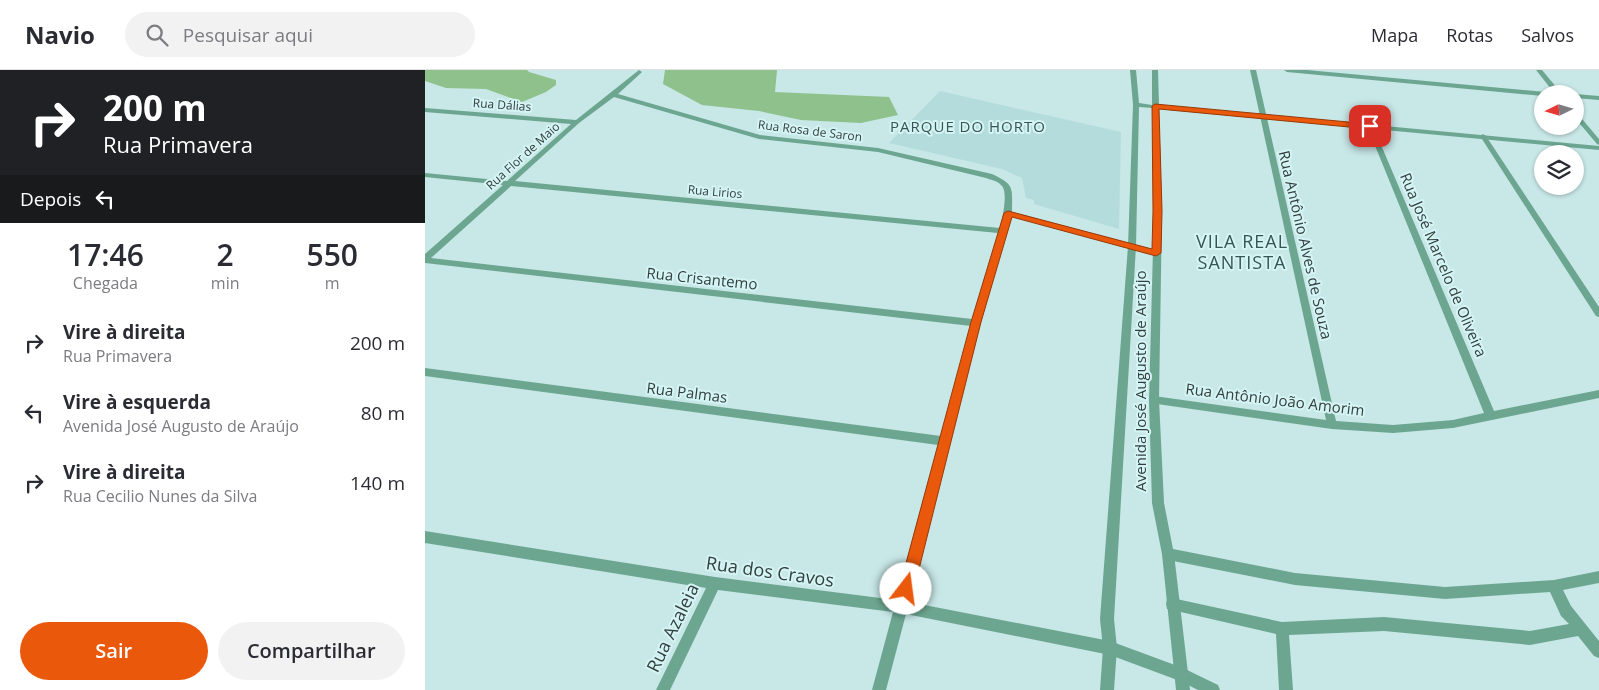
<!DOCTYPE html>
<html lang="pt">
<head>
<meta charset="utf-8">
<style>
	:root { --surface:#fff; --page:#f2f2f3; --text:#2b2b33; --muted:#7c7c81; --line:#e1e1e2; --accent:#ea580c }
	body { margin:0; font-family:"Open Sans",sans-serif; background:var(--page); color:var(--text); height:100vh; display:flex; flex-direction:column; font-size:19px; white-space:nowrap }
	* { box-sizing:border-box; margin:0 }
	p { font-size:16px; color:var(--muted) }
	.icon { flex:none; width:28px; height:28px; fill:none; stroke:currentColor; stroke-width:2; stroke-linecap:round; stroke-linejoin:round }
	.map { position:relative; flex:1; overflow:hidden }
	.side { display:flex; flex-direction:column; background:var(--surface); width:425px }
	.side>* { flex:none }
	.guide { background:#202124; color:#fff; overflow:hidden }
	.needle { width:32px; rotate:265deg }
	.buttons { position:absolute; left:1109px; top:15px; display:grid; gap:10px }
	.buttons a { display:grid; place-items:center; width:50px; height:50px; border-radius:50%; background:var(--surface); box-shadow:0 1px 4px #0004; font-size:25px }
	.pin { position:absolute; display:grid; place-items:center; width:42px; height:42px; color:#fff; margin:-21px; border-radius:10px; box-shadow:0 2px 8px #0006 }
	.me { position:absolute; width:55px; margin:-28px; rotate:15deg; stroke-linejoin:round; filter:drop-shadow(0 0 4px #0008) }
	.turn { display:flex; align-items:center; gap:18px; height:105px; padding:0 20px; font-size:22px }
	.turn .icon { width:65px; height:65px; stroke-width:2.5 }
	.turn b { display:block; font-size:35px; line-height:42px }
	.then { display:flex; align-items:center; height:48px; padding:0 20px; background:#0003; gap:10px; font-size:19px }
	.eta { display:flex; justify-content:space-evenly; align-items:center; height:85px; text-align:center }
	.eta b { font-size:30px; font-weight:600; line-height:35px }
	.button { display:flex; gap:10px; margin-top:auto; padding:10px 20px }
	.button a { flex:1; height:58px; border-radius:30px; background:var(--accent); color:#fff; font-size:20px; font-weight:600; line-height:58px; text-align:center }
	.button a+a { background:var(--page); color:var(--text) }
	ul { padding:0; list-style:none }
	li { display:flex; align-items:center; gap:15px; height:70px; padding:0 20px }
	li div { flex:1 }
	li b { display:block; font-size:19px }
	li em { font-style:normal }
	header { display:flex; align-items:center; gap:30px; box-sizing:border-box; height:70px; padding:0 25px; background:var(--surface); border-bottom:1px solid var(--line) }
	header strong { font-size:24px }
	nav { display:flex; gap:28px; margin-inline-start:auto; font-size:18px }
	.search { width:350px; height:45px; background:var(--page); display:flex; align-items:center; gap:12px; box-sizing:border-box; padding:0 18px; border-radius:28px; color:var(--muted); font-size:19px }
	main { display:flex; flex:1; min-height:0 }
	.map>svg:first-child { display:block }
	.built { fill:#b4dcdc }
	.forest { fill:#8ec18b }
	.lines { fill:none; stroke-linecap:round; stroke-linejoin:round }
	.minor { fill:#6ca691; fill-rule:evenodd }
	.tertiary { fill:#6ca691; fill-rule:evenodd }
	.route { fill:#ea580c; stroke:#983908 }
	.labels { text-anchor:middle; stroke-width:4; stroke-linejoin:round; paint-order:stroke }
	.far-street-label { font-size:12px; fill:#323f3e; stroke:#d5f4f4 }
	.far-quarter-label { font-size:15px; letter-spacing:1px; fill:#395454; stroke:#d5f4f4 }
	.street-label { font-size:15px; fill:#323f3e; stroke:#d5f4f4 }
	.quarter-label { font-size:18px; letter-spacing:1px; fill:#395454; stroke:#d5f4f4 }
	.near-street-label { font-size:18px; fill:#323f3e; stroke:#d5f4f4 }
</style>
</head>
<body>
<header>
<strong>Navio</strong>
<div class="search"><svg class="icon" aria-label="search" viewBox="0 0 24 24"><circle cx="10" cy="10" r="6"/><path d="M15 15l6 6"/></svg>Pesquisar aqui</div>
<nav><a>Mapa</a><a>Rotas</a><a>Salvos</a></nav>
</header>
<main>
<section class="side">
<div class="guide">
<div class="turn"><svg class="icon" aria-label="right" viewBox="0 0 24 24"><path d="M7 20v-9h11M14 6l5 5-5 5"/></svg><div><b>200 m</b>Rua Primavera</div></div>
<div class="then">Depois<svg class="icon" aria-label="left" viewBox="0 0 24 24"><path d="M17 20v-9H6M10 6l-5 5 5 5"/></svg></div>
</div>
<div class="eta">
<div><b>17:46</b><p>Chegada</p></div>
<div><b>2</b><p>min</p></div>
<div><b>550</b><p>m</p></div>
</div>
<ul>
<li><svg class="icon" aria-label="right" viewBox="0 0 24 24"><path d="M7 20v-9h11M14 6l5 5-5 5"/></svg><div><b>Vire à direita</b><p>Rua Primavera</p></div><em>200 m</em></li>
<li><svg class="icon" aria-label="left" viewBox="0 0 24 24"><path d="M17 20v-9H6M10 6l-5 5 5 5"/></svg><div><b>Vire à esquerda</b><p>Avenida José Augusto de Araújo</p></div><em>80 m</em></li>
<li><svg class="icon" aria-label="right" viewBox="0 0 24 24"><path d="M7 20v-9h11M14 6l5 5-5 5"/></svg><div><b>Vire à direita</b><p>Rua Cecilio Nunes da Silva</p></div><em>140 m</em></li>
</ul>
<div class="button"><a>Sair</a><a>Compartilhar</a></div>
</section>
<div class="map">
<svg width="1174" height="620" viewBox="0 0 1174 620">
	<rect width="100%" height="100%" fill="#c8e7e7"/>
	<path class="built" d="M 515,21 L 696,62 L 694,159 L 609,134 L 609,130 L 601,128 L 597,108 L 577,99 L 464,73 Z"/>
	<g class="forest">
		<path d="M 0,0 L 102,0 L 104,2 L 131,10 L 131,15 L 121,22 L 97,32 L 61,19 L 21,18 L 0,11 Z"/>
		<path d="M 240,0 L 352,0 L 350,22 L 464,27 L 473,45 L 436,53 L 376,50 L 334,41 L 277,35 L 238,14 Z"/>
	</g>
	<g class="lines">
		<g class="minor">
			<path d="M 214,0 L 217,2 L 216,3 L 193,24 L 335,65 L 453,78 L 567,104 C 590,115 587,117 587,142 L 734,181 L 734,185 L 731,186 L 586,146 L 556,253 L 484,532 L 685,571 L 758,598 L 793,615 L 795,620 L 773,620 L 755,611 L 685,585 L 481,544 L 461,620 L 447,620 L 468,542 L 293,520 L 245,620 L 231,620 L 281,518 L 0,473 L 0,461 L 290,507 L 471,530 L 513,375 L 0,306 L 0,298 L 516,366 L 546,256 L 0,193 L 0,184 L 78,115 L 0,107 L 0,103 L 82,111 L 146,54 L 0,42 L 0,38 L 151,50 ZM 189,27 L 334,69 L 453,82 L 561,108 C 566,110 573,111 576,115 C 584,121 577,149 575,158 L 90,111 L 154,53 ZM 86,116 L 573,163 L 547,249 L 6,188 Z"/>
			<path d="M 825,0 L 831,0 L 911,351 L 968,355 L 1028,350 L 1059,343 L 942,56 L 945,54 L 948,56 L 1069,341 L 1174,320 L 1174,328 L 1028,358 L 968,363 L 907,359 L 725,333 L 724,330 L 725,327 L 729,326 L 901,350 Z"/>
			<path d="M 859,0 L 882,0 L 1121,22 L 1124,24 L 1118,24 L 1118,26 L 862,2 Z"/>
			<path d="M 1111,0 L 1117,0 L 1137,24 L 1130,24 Z"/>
			<path d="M 1150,24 L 1174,26 L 1174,30 L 1150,28 Z"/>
			<path d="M 1150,42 L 1152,43 L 1174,69 L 1174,75 L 1172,74 L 1150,48 Z"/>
			<path d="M 1058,64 L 1061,66 L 1174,237 L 1174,247 L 1171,246 L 1055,66 Z"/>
			<path d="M 743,478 L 870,503 L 1020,517 L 1129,510 L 1174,501 L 1174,513 L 1138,520 L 1146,536 L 1174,571 L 1174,588 L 1169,586 L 1153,566 L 1105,575 L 959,561 L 864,565 L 868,620 L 854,620 L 851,564 L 747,540 L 742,539 L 741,534 L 742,529 L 747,528 L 857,552 L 959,547 L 1105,561 L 1144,554 L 1136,546 L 1125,522 L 1020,529 L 870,515 L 743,490 L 739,488 L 737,484 L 739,480 Z"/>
		</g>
		<path class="tertiary" d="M 705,0 L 711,0 L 714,33 L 727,35 L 727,0 L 733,0 L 734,35 L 1174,76 L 1174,80 L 734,39 L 737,141 L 734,330 L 739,433 L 749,484 L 765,620 L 751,620 L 737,484 L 727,433 L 724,330 L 729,141 L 728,38 L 714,37 L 711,176 L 689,549 L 692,578 L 689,620 L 675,620 L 678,578 L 675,549 L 703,176 L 708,35 Z"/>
	</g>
	<path class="route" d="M 730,34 L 945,54 L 949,56 L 945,59 L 734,39 L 737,141 L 736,183 L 731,186 L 587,147 L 556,252 L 489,519 L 486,524 L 481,526 L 476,524 L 474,519 L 546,252 L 579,143 L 583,141 L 727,179 L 728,141 L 727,36 Z"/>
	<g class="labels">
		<g class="far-street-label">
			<text transform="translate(77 35) rotate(4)" y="4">Rua Dálias</text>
			<text transform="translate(385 61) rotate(7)" y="4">Rua Rosa de Saron</text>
			<text transform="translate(98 86) rotate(-42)" y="4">Rua Flor de Maio</text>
			<text transform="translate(290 122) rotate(5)" y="4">Rua Lirios</text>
		</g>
		<g class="far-quarter-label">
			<text x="543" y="62">PARQUE DO HORTO</text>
		</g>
		<g class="street-label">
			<text transform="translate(880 175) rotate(77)" y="5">Rua Antônio Alves de Souza</text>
			<text transform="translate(1018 195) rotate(67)" y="5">Rua José Marcelo de Oliveira</text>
			<text transform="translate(277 209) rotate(6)" y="5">Rua Crisantemo</text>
			<text transform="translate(716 311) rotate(-90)" y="5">Avenida José Augusto de Araújo</text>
			<text transform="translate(262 323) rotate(7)" y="5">Rua Palmas</text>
			<text transform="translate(850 330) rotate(7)" y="5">Rua Antônio João Amorim</text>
		</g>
		<g class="quarter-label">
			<text x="817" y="178">VILA REAL<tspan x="817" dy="21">SANTISTA</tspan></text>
		</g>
		<g class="near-street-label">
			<text transform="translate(345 502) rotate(8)" y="6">Rua dos Cravos</text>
			<text transform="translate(248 558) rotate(-64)" y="6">Rua Azaleia</text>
		</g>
	</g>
</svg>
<div class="buttons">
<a><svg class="needle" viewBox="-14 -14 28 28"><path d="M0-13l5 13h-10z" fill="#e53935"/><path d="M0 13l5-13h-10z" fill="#7c7c81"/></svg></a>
<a><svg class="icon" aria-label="layers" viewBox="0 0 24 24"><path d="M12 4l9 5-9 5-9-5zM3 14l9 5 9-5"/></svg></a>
</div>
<div class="pin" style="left:945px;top:56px;background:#d93025"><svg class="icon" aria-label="arrive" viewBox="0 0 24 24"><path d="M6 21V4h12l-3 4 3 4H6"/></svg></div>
<svg class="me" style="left:481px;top:519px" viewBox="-20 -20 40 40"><circle r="19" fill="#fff"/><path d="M0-13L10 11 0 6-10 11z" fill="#ea580c"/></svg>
</div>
</main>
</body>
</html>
